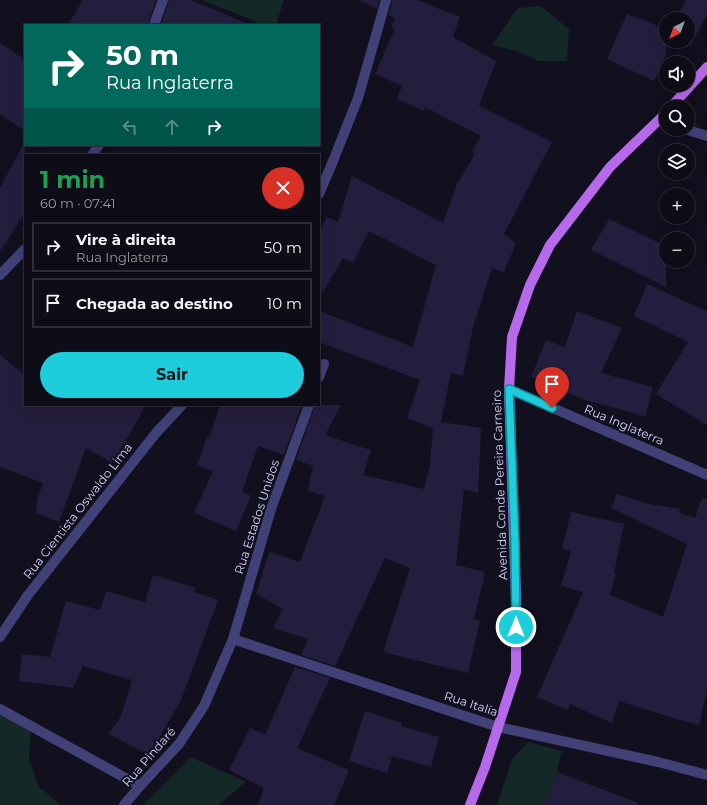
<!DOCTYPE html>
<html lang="pt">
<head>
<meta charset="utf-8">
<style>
	:root { --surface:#0e0c17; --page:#171520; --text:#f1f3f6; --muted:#9b9ba1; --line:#2e2c36; --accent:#1ecddb }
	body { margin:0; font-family:Montserrat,sans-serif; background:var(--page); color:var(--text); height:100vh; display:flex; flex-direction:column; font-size:15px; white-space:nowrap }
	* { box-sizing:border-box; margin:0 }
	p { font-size:13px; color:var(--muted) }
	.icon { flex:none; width:22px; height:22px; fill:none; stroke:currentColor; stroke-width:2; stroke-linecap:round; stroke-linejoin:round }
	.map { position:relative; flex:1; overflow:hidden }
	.details { position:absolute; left:24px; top:154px; width:296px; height:252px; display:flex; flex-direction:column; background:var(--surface); border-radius:0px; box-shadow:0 4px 16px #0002,0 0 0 1px var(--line) }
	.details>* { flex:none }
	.banner { position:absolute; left:24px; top:24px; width:296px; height:122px; border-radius:0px; box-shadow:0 4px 16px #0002,0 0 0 1px var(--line); background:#00695c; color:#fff; overflow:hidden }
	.needle { width:26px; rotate:221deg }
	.buttons { position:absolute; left:659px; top:12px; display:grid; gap:8px }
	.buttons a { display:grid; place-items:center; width:36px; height:36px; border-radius:50%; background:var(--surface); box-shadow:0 4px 16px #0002,0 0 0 1px var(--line); font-size:20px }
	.pin { position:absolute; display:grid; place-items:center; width:34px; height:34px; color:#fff; margin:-41px -17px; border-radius:50% 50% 50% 0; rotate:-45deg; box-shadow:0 0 4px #0007 }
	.pin .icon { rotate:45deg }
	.me { position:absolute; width:44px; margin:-22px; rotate:0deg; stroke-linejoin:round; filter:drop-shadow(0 0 3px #0008) }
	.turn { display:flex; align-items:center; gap:14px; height:84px; padding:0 16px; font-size:18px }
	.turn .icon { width:52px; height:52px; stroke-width:2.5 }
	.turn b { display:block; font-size:28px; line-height:34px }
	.lanes { display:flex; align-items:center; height:38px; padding:0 16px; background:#0003; justify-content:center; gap:20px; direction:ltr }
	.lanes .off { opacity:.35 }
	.round { display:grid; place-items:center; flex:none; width:42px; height:42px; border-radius:21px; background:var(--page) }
	.head { display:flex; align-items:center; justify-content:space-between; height:68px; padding:0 16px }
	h1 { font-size:24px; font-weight:700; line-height:30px; color:#1e9e55 }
	.button { display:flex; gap:8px; margin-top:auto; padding:8px 16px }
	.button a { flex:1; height:46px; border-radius:24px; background:var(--accent); color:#111; font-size:16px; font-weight:700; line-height:46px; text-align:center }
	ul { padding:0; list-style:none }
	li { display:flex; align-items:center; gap:12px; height:50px; margin:0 8px 6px; padding:0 8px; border:2px solid var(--line); border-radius:0px }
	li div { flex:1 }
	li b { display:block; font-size:15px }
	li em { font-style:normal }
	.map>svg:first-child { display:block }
	.green { fill:#142827 }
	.building { fill:#241e3e }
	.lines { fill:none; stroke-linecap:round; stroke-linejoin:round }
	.minor { stroke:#414178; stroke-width:10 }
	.major { stroke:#b769eb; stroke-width:10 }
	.route-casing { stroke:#14858e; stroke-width:10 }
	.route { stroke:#1ecddb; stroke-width:7 }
	.labels { text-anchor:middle; stroke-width:4; stroke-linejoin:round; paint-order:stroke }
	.street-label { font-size:12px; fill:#d7d4f9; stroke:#12101f }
</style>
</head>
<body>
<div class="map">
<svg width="707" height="805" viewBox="0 0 707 805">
	<rect width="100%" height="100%" fill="#12101f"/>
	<g class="green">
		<path d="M 202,0 L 284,0 L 276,25 L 259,25 L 254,21 Z"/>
		<path d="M 541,6 L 569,29 L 567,61 L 539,61 L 516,51 L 492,45 L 518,8 Z"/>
		<path d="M 0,713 L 31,729 L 29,758 L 38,786 L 60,805 L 0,805 Z"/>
		<path d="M 528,742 L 562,751 L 557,772 L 544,805 L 497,805 L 512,759 Z"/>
		<path d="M 191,757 L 246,782 L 218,805 L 143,805 Z"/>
	</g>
	<g class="building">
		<path d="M 83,0 L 156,0 L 148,25 L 68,25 Z"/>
		<path d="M 169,0 L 190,0 L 249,24 L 249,25 L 161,25 Z"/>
		<path d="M 360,0 L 379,0 L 377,9 Z"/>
		<path d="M 392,0 L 417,0 L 460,17 L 453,37 L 496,61 L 479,106 L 552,142 L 504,234 L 516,243 L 504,272 L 492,268 L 473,327 L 463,376 L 451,373 L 441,422 L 481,428 L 478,493 L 464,489 L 456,565 L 485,572 L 474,619 L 480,621 L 468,673 L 383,652 L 410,568 L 385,558 L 335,666 L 301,655 L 308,639 L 273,628 L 283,609 L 256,594 L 269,552 L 300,562 L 325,496 L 308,491 L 313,466 L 296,460 L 315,405 L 341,405 L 325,435 L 371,450 L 363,475 L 424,489 L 430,464 L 433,428 L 407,418 L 420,380 L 319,342 L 319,311 L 413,347 L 436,265 L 369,231 L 353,263 L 343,258 L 319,299 L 319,232 L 327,217 L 338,222 L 352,176 L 443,223 L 457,184 L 475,154 L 472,152 L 481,136 L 425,107 L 424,111 L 397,99 L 402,86 L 375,74 L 395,29 L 391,27 L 395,18 L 389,15 Z"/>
		<path d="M 686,0 L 707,0 L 707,14 L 691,45 L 684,41 L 688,41 L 688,19 L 676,19 Z"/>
		<path d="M 627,14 L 666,29 L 666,54 L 654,81 L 607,59 Z"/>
		<path d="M 0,43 L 25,60 L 25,131 L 0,114 Z"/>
		<path d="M 25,141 L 25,213 L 0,251 L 0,188 Z"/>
		<path d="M 609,219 L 666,246 L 666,287 L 591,250 Z"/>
		<path d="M 647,284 L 706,311 L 707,310 L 707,425 L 656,394 L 688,342 L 634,316 Z"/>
		<path d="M 577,311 L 622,328 L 601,373 L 653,387 L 645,416 L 585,400 L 531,377 L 546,340 L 565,347 Z"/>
		<path d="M 0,355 L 25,375 L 25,405 L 146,405 L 113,463 L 86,448 L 59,522 L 36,513 L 37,500 L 43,483 L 0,467 Z"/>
		<path d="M 220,405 L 302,405 L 284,455 L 258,446 L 242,492 L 251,496 L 236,531 L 194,513 L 213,471 L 197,465 L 207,437 L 209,438 Z"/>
		<path d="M 617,494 L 656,506 L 657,505 L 680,509 L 679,513 L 695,518 L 702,498 L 707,499 L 707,691 L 699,725 L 673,718 L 619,701 L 612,723 L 570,704 L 568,710 L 537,697 L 583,592 L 561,586 L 571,551 L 562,549 L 571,512 L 624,524 L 614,573 L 616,573 L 610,595 L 663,617 L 687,544 L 611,508 Z"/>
		<path d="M 153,575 L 196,588 L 194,592 L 218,600 L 181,700 L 149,755 L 109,734 L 121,716 L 132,680 L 83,666 L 73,688 L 19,681 L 22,654 L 50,657 L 66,601 L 100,610 L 106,591 L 145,602 Z"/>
		<path d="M 295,667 L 330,678 L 297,748 L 349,770 L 334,805 L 258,805 L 264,788 L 229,770 L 250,728 L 265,735 Z"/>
		<path d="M 365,711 L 402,723 L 401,726 L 439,737 L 431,767 L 392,756 L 387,773 L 349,761 Z"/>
		<path d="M 557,772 L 638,803 L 638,805 L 544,805 Z"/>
	</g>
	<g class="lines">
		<g class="minor">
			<path d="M 154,25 L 163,0"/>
			<path d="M 685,129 L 707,136"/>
			<path d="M 92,155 L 99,145"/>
			<path d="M 319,194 L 333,161 L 358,98 L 386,0"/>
			<path d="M 0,275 L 25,249"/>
			<path d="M 319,377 L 324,364"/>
			<path d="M 509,389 L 707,475"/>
			<path d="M 0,637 L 28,595 L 156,433 L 182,405"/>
			<path d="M 233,639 L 498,727 L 658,762 L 707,775"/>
			<path d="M 0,709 L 140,786"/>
			<path d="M 124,805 L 140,786 L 179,744 L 204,706 L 233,639 L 271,509 L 309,405"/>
		</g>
		<g class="major">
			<path d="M 671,107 L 707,67"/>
			<path d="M 470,805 L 485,767 L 516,672 L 516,597 L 509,389 L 512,337 L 530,285 L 550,245 L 610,167 L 666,113"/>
		</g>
	</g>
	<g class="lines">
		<defs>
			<path id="route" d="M 516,627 L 515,544 L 509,389 L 552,408"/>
		</defs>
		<use href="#route" class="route-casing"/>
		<use href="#route" class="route"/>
	</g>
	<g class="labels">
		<g class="street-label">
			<text transform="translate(624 425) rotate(23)" y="4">Rua Inglaterra</text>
			<text transform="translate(500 485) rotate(-92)" y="4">Avenida Conde Pereira Carneiro</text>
			<text transform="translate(78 511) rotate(-52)" y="4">Rua Cientista Oswaldo Lima</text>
			<text transform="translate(257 517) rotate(-72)" y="4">Rua Estados Unidos</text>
			<text transform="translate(471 704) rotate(18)" y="4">Rua Italía</text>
			<text transform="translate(149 757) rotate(-49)" y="4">Rua Pindaré</text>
		</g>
	</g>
</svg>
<div class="buttons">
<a><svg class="needle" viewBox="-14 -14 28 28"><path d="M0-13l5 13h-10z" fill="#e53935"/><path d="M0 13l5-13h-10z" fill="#9b9ba1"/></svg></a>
<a><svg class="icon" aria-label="sound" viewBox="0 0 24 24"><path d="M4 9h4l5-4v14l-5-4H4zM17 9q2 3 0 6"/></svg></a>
<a><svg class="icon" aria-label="search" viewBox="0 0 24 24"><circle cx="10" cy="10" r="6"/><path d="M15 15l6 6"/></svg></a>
<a><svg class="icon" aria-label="layers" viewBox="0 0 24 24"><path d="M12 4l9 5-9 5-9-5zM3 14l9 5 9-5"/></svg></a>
<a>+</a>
<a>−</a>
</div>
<div class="pin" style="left:552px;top:408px;background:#d93025"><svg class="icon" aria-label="arrive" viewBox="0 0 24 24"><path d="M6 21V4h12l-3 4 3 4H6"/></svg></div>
<svg class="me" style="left:516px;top:627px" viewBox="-20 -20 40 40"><circle r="17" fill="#1ecddb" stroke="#fff" stroke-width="3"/><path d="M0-11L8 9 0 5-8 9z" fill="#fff"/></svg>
<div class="banner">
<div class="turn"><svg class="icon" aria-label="right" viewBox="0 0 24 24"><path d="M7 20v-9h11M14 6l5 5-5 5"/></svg><div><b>50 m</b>Rua Inglaterra</div></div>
<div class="lanes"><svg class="icon off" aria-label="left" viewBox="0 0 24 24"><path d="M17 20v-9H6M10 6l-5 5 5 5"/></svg><svg class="icon off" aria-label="ahead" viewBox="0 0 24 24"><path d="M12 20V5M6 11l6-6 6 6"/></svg><svg class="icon" aria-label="right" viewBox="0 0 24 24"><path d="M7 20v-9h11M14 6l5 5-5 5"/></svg></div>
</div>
<section class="details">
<div class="head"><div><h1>1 min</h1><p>60 m · 07:41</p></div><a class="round" style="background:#d93025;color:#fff"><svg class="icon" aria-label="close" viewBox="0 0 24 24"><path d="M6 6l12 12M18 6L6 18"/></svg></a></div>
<ul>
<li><svg class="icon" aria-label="right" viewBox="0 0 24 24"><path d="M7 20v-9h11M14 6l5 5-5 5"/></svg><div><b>Vire à direita</b><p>Rua Inglaterra</p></div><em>50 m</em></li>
<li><svg class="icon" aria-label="arrive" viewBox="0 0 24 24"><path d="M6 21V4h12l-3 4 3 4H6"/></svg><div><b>Chegada ao destino</b></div><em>10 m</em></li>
</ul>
<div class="button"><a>Sair</a></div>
</section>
</div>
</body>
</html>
